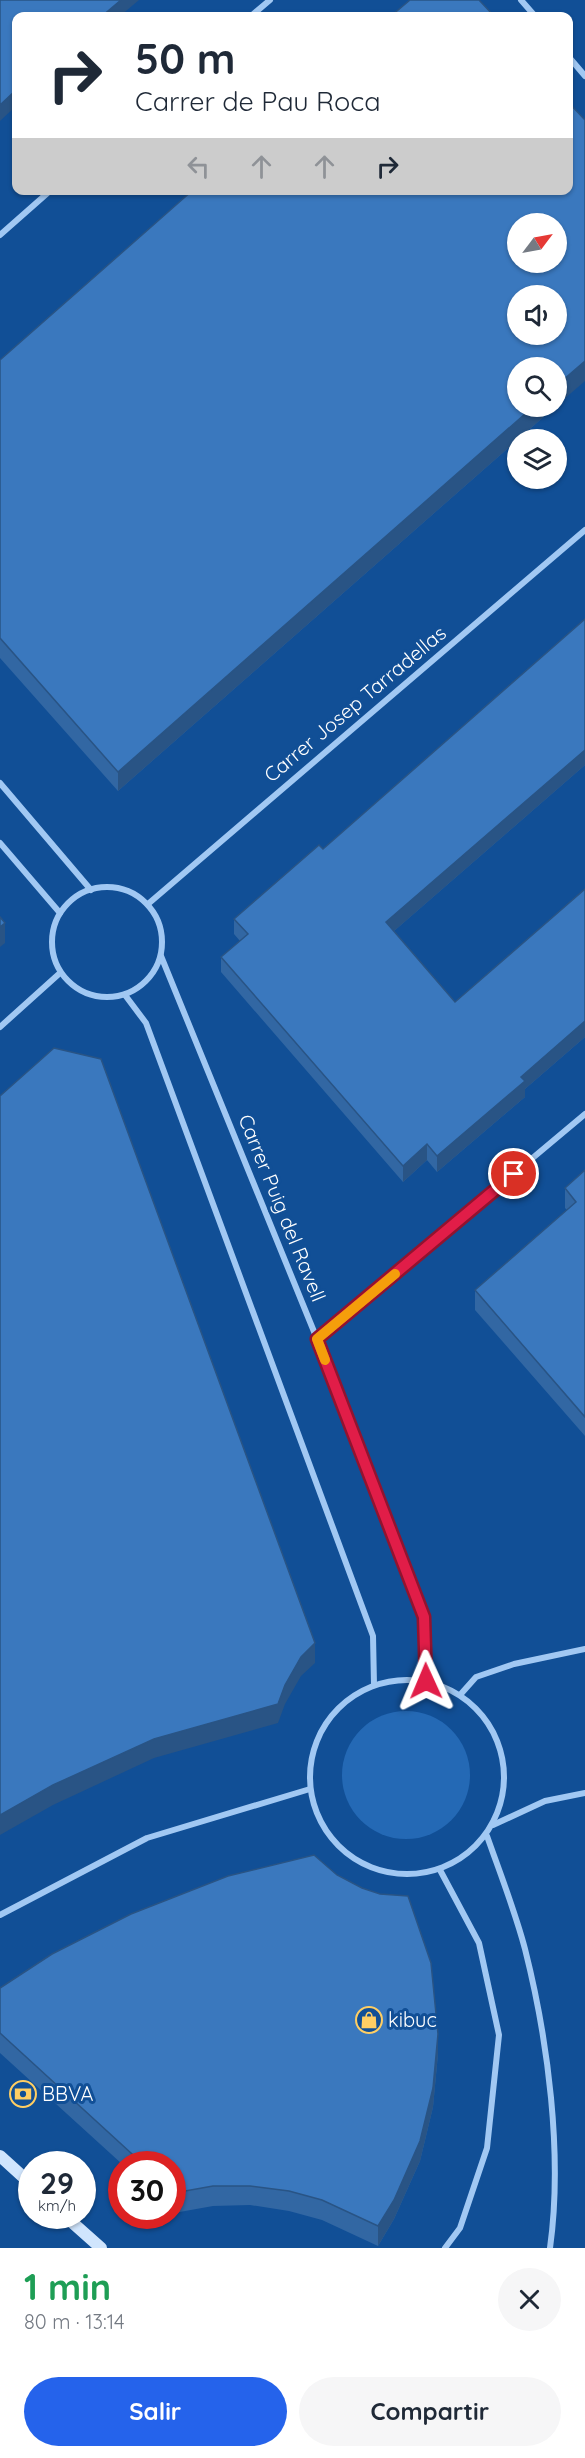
<!DOCTYPE html>
<html lang="es">
<head>
<meta charset="utf-8">
<style>
	:root { --surface:#fff; --page:#f6f6f7; --text:#1f2937; --muted:#747a83; --accent:#2563eb }
	body { margin:0; font-family:Quicksand,sans-serif; background:var(--page); color:var(--text); height:100vh; display:flex; flex-direction:column; font-size:22px; white-space:nowrap }
	* { box-sizing:border-box; margin:0 }
	p { font-size:20px; color:var(--muted) }
	.icon { flex:none; width:33px; height:33px; fill:none; stroke:currentColor; stroke-width:2; stroke-linecap:round; stroke-linejoin:round }
	.map { position:relative; height:2248px; overflow:hidden }
	.drawer { display:flex; flex-direction:column; background:var(--surface); flex:1 }
	.drawer>* { flex:none }
	.banner { position:absolute; left:12px; top:12px; width:561px; height:183px; border-radius:12px; box-shadow:0 2px 4px #0004; background:#fff; color:var(--text); overflow:hidden }
	.needle { width:39px; rotate:58deg }
	.buttons { position:absolute; left:507px; top:213px; display:grid; gap:12px }
	.buttons a { display:grid; place-items:center; width:60px; height:60px; border-radius:50%; background:var(--surface); box-shadow:0 2px 4px #0004; font-size:30px }
	.speed { position:absolute; left:18px; top:2151px; display:flex; gap:12px; font-size:30px; font-weight:700; text-align:center }
	.speed>* { display:grid; place-content:center; width:78px; height:78px; border-radius:50%; background:var(--surface); box-shadow:0 2px 4px #0004; line-height:1 }
	.speed small { font-size:15px; font-weight:400 }
	.speed .limit { border:9px solid #d22; background:#fff; color:#111 }
	.pin { position:absolute; display:grid; place-items:center; width:51px; height:51px; color:#fff; margin:-26px; border:3px solid #fff; border-radius:50%; box-shadow:0 2px 6px #0007 }
	.me { position:absolute; width:66px; margin:-33px; rotate:359deg; stroke-linejoin:round; filter:drop-shadow(0 0 4px #0008) }
	.turn { display:flex; align-items:center; gap:21px; height:126px; padding:0 24px; font-size:27px }
	.turn .icon { width:78px; height:78px; stroke-width:2.5 }
	.turn b { display:block; font-size:42px; line-height:51px }
	.lanes { display:flex; align-items:center; height:57px; padding:0 24px; background:#0003; justify-content:center; gap:30px; direction:ltr }
	.lanes .off { opacity:.35 }
	.round { display:grid; place-items:center; flex:none; width:63px; height:63px; border-radius:32px; background:var(--page) }
	.summary { display:flex; align-items:center; justify-content:space-between; height:102px; padding:0 24px }
	h1 { font-size:36px; font-weight:800; line-height:45px; color:#1e9e55 }
	.cta { display:flex; gap:12px; margin-top:auto; padding:12px 24px }
	.cta a { flex:1; height:69px; border-radius:36px; background:var(--accent); color:#fff; font-size:24px; font-weight:800; line-height:69px; text-align:center }
	.cta a+a { background:var(--page); color:var(--text) }
	.map>svg:first-child { display:block }
	.green { fill:#2469b5 }
	.lines { fill:none; stroke-linecap:round; stroke-linejoin:round }
	.street { stroke:#a1c8f3; stroke-width:6 }
	.secondary { stroke:#d0e5fd; stroke-width:12 }
	.wall { fill:#3267a3 }
	.shaded-wall { fill:#295485 }
	.building { fill:#3a78be; stroke:#295485; stroke-width:1.5; fill-rule:evenodd }
	.route-casing { stroke:#92132f; stroke-width:15 }
	.route { stroke:#e11d48; stroke-width:10 }
	.slow { stroke:#f59e0b; stroke-width:10 }
	.labels { text-anchor:middle; stroke-width:6; stroke-linejoin:round; paint-order:stroke }
	.street-label { font-size:20px; fill:#fff; stroke:#114f96 }
	.poi-label { font-size:20px; fill:#fff; stroke:#114f96; text-anchor:start }
</style>
</head>
<body>
<div class="map">
<svg width="585" height="2248" viewBox="0 0 585 2248">
	<rect width="100%" height="100%" fill="#114f96"/>
	<circle class="green" cx="406" cy="1775" r="64"/>
	<g class="lines">
		<g class="street">
			<path d="M 521,0 L 535,16"/>
			<path d="M 251,16 L 270,0"/>
			<path d="M 568,56 L 585,76"/>
			<path d="M 0,235 L 51,190"/>
			<path d="M 0,783 L 91,890"/>
			<path d="M 0,843 L 60,913"/>
			<circle cx="107" cy="942" r="55"/>
			<path d="M 148,904 L 585,530"/>
			<path d="M 161,956 L 317,1339 L 424,1617 L 426,1681"/>
			<path d="M 125,995 L 146,1023 L 373,1636 L 374,1685"/>
			<path d="M 0,1027 L 60,973"/>
			<path d="M 317,1339 L 585,1114"/>
			<circle cx="407" cy="1777" r="97"/>
			<path d="M 460,1695 L 476,1677 L 514,1664 L 585,1649"/>
			<path d="M 493,1825 L 545,1801 L 585,1793"/>
			<path d="M 487,1836 C 500,1873 515,1911 525,1949 C 548,2040 563,2155 550,2248"/>
			<path d="M 440,1870 L 479,1943 L 499,2035 L 487,2148 L 460,2228 L 445,2248"/>
			<path d="M 0,1915 L 147,1838 L 310,1789"/>
		</g>
		<g class="secondary">
			<path d="M 0,2156 L 32,2185"/>
			<path d="M 65,2216 L 101,2248"/>
		</g>
	</g>
	<g class="wall">
		<path d="M 0,360 L 518,406 L 556,406 L 118,791 L 0,658 Z"/>
		<path d="M 585,619 L 585,765 L 394,931 L 455,1002 L 585,889 L 585,1037 L 525,1089 L 525,1097 L 437,1172 L 427,1160 L 403,1182 L 221,972 L 221,957 L 240,941 L 234,934 L 234,919 L 323,849 Z"/>
		<path d="M 585,1170 L 585,1436 L 475,1310 L 475,1290 L 567,1210 L 565,1208 L 565,1188 Z"/>
		<path d="M 0,1988 L 438,2054 L 433,2107 L 420,2161 L 394,2219 L 378,2246 L 322,2220 L 289,2211 L 250,2205 L 213,2206 L 174,2213 L 172,2211 L 172,2164 L 122,2164 L 0,2053 Z"/>
	</g>
	<g class="shaded-wall">
		<path d="M 121,0 L 139,0 L 120,16 L 102,16 Z"/>
		<path d="M 16,90 L 16,106 L 0,121 L 0,105 Z"/>
		<path d="M 585,361 L 585,381 L 556,406 L 556,386 Z"/>
		<path d="M 534,406 L 556,406 L 118,791 L 118,772 Z"/>
		<path d="M 585,750 L 585,765 L 386,938 L 386,922 Z"/>
		<path d="M 5,923 L 5,943 L 0,947 L 0,927 Z"/>
		<path d="M 585,1021 L 585,1037 L 525,1089 L 525,1097 L 437,1172 L 437,1156 L 521,1077 Z"/>
		<path d="M 427,1144 L 427,1160 L 403,1182 L 403,1166 Z"/>
		<path d="M 315,1643 L 315,1663 L 301,1676 L 285,1704 L 278,1723 L 154,1758 L 53,1805 L 0,1835 L 0,1815 L 53,1785 L 154,1739 L 285,1685 L 301,1657 Z"/>
		<path d="M 438,2034 L 438,2054 L 433,2107 L 420,2161 L 394,2219 L 378,2246 L 378,2226 Z"/>
	</g>
	<g class="building">
		<path d="M 0,0 L 121,0 L 102,16 L 16,16 L 16,90 L 0,105 Z"/>
		<path d="M 410,0 L 479,0 L 494,16 L 391,16 Z"/>
		<path d="M 568,102 L 585,120 L 585,361 L 556,386 L 556,368 L 518,368 L 518,406 L 534,406 L 118,772 L 0,638 L 0,360 L 193,190 L 568,190 ZM 518,224 L 556,224 L 556,262 L 518,262 ZM 518,296 L 556,296 L 556,334 L 518,334 Z"/>
		<path d="M 585,619 L 585,750 L 386,922 L 455,1002 L 585,889 L 585,1021 L 521,1077 L 525,1081 L 437,1156 L 427,1144 L 403,1166 L 221,957 L 248,934 L 234,919 L 319,845 L 323,849 Z"/>
		<path d="M 0,917 L 5,923 L 0,927 Z"/>
		<path d="M 54,1048 L 101,1059 L 315,1643 L 301,1657 L 285,1685 L 278,1704 L 154,1739 L 53,1785 L 0,1815 L 0,1096 Z"/>
		<path d="M 585,1170 L 585,1417 L 475,1290 L 576,1202 L 565,1188 Z"/>
		<path d="M 314,1855 L 337,1875 L 362,1888 L 380,1894 L 408,1896 L 431,1963 L 438,2034 L 433,2088 L 420,2141 L 394,2200 L 378,2226 L 322,2200 L 289,2191 L 250,2186 L 213,2186 L 174,2193 L 172,2192 L 172,2164 L 143,2164 L 0,2033 L 0,1988 L 52,1954 L 131,1914 L 228,1876 Z"/>
	</g>
	<g class="lines">
		<defs>
			<path id="route" d="M 426,1681 L 424,1617 L 317,1339 L 514,1174"/>
		</defs>
		<use href="#route" class="route-casing"/>
		<use href="#route" class="route"/>
		<path class="slow" d="M 325,1360 L 317,1339 L 395,1274"/>
	</g>
	<defs>
		<symbol id="shop-ring" viewBox="-11 -11 22 22"><circle r="9.5" fill="#114f96" stroke="#ffce63" stroke-width="1.5"/><path d="M-5-2.5h2.3a2.7 3.5 0 0 1 5.4 0H5L5.5 6h-11ZM-1.5-2.5h3a1.5 2.3 0 0 0-3 0Z" fill="#ffce63"/></symbol>
		<symbol id="bank-ring" viewBox="-11 -11 22 22"><circle r="9.5" fill="#114f96" stroke="#ffce63" stroke-width="1.5"/><path d="M-6-4H6V4H-6ZM0-2.3a2.3 2.3 0 1 0 0 4.6a2.3 2.3 0 1 0 0-4.6Z" fill="#ffce63"/></symbol>
	</defs>
	<g fill-rule="evenodd">
		<use href="#shop-ring" x="354" y="2005" width="30" height="30"/>
		<use href="#bank-ring" x="8" y="2079" width="30" height="30"/>
	</g>
	<g class="labels">
		<g class="street-label">
			<text transform="translate(355 704) rotate(-40)" y="7">Carrer Josep Tarradellas</text>
			<text transform="translate(282 1208) rotate(68)" y="7">Carrer Puig del Ravell</text>
		</g>
		<g class="poi-label">
			<text x="388" y="2027">kibuc</text>
			<text x="42" y="2101">BBVA</text>
		</g>
	</g>
</svg>
<div class="buttons">
<a><svg class="needle" viewBox="-14 -14 28 28"><path d="M0-13l5 13h-10z" fill="#e53935"/><path d="M0 13l5-13h-10z" fill="#747a83"/></svg></a>
<a><svg class="icon" aria-label="sound" viewBox="0 0 24 24"><path d="M4 9h4l5-4v14l-5-4H4zM17 9q2 3 0 6"/></svg></a>
<a><svg class="icon" aria-label="search" viewBox="0 0 24 24"><circle cx="10" cy="10" r="6"/><path d="M15 15l6 6"/></svg></a>
<a><svg class="icon" aria-label="layers" viewBox="0 0 24 24"><path d="M12 4l9 5-9 5-9-5zM3 14l9 5 9-5"/></svg></a>
</div>
<div class="speed"><div>29<small>km/h</small></div><div class="limit">30</div></div>
<div class="pin" style="left:514px;top:1174px;background:#d93025"><svg class="icon" aria-label="arrive" viewBox="0 0 24 24"><path d="M6 21V4h12l-3 4 3 4H6"/></svg></div>
<svg class="me" style="left:426px;top:1681px" viewBox="-20 -20 40 40"><path d="M0-17L14 15 0 8-14 15z" fill="#e11d48" stroke="#fff" stroke-width="4"/></svg>
<div class="banner">
<div class="turn"><svg class="icon" aria-label="right" viewBox="0 0 24 24"><path d="M7 20v-9h11M14 6l5 5-5 5"/></svg><div><b>50 m</b>Carrer de Pau Roca</div></div>
<div class="lanes"><svg class="icon off" aria-label="left" viewBox="0 0 24 24"><path d="M17 20v-9H6M10 6l-5 5 5 5"/></svg><svg class="icon off" aria-label="ahead" viewBox="0 0 24 24"><path d="M12 20V5M6 11l6-6 6 6"/></svg><svg class="icon off" aria-label="ahead" viewBox="0 0 24 24"><path d="M12 20V5M6 11l6-6 6 6"/></svg><svg class="icon" aria-label="right" viewBox="0 0 24 24"><path d="M7 20v-9h11M14 6l5 5-5 5"/></svg></div>
</div>
</div>
<section class="drawer">
<div class="summary"><div><h1>1 min</h1><p>80 m · 13:14</p></div><a class="round"><svg class="icon" aria-label="close" viewBox="0 0 24 24"><path d="M6 6l12 12M18 6L6 18"/></svg></a></div>
<div class="cta"><a>Salir</a><a>Compartir</a></div>
</section>
</body>
</html>
